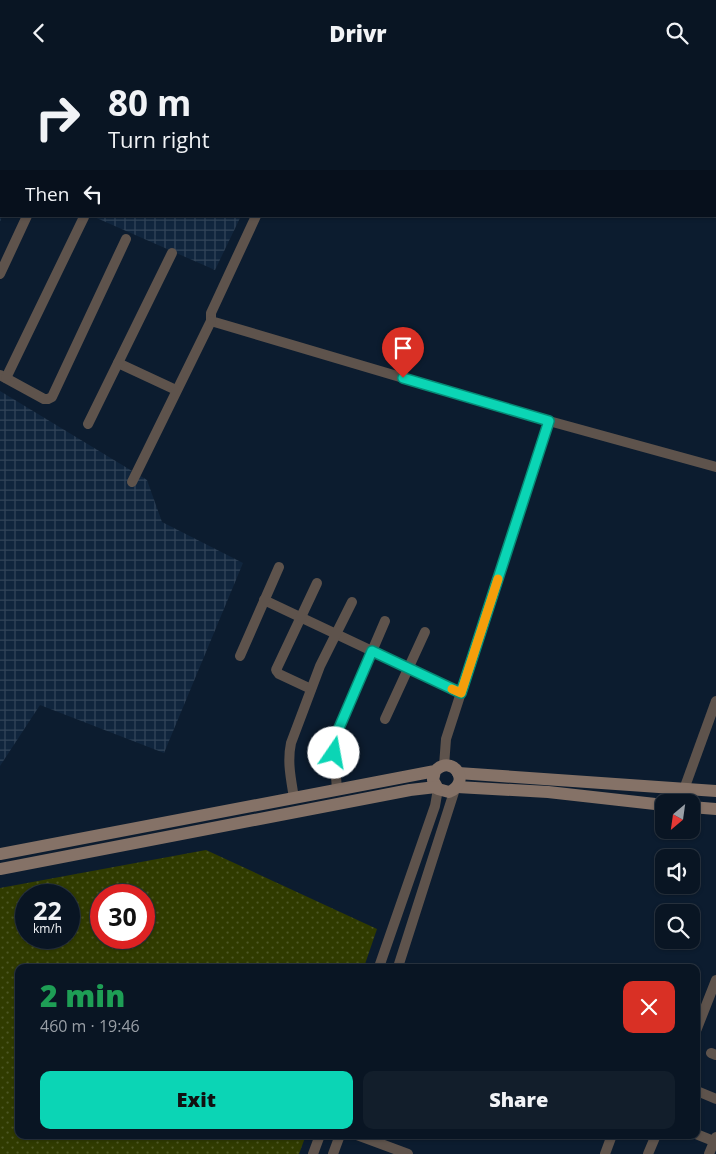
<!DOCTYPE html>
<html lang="en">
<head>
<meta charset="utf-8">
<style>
	:root { --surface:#091523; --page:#121e2b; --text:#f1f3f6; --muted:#999fa6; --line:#293441; --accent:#0bd5b5 }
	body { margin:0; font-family:"Open Sans",sans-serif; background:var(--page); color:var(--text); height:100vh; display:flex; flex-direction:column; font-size:19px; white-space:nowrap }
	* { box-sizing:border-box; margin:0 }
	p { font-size:16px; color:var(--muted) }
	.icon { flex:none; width:28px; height:28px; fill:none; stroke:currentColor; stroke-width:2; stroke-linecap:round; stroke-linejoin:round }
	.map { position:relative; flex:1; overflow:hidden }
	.details { position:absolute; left:15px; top:899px; width:685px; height:175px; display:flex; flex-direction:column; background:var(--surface); border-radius:10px; box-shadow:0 1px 4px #0004,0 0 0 1px var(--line) }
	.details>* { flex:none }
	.top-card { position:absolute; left:0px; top:0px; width:716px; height:152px; box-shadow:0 1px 4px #0004,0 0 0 1px var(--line); background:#091523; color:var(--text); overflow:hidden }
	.needle { width:32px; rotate:209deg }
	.fabs { position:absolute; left:655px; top:729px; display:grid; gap:10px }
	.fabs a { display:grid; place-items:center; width:45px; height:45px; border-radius:10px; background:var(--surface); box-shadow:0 1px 4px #0004,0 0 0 1px var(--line); font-size:25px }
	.speed { position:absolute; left:15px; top:819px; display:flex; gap:10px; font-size:25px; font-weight:700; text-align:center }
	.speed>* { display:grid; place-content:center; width:65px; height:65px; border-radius:50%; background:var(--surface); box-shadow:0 1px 4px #0004,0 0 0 1px var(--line); line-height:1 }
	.speed small { font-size:12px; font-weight:400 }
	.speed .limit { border:8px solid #d22; background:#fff; color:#111 }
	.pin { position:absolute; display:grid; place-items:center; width:42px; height:42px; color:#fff; margin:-51px -21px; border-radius:50% 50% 50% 0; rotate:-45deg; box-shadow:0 0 5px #0007 }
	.pin .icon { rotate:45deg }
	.me { position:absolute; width:55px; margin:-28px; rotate:12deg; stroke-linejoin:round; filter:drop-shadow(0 0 4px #0008) }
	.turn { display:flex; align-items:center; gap:18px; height:105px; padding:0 25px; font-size:22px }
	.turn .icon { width:65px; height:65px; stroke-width:2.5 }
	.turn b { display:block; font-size:35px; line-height:42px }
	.then { display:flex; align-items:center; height:48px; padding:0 25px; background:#0003; gap:10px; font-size:19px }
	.round { display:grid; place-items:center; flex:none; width:52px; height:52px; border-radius:10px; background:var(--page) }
	.headline { display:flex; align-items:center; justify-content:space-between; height:85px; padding:0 25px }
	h1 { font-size:30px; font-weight:800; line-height:38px; color:#1e9e55 }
	.action { display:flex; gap:10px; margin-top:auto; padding:10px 25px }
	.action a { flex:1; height:58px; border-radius:10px; background:var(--accent); color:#111; font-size:20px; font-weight:800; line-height:58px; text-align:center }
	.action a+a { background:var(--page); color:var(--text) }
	header { display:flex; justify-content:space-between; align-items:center; height:65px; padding:0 25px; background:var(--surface); font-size:22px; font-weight:800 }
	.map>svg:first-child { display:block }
	.industrial { fill:url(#industrial-grid) }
	.park { fill:url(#park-dots); fill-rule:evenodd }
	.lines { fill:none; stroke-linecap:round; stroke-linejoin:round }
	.minor { stroke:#5e534c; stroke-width:10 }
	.secondary { stroke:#857267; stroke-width:12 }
	.route-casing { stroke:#078a76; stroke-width:12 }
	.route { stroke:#0bd5b5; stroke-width:9 }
	.slow { stroke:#f59e0b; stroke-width:9 }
</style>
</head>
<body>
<header><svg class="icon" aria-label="back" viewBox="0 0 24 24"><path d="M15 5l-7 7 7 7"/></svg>Drivr<svg class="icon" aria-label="search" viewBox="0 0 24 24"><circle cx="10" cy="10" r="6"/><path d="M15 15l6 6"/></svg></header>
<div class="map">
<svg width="716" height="1089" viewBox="0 0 716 1089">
	<defs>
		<pattern id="industrial-grid" width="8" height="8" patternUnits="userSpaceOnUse" patternTransform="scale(1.25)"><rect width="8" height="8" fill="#10253d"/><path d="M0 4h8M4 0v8" fill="none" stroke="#324459"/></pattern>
		<pattern id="park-dots" width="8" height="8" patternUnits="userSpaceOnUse" patternTransform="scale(1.25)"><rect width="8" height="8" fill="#303b00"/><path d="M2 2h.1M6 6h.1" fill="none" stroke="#4d5725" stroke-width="1.8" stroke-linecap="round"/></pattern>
	</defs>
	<rect width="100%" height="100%" fill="#0c1c2f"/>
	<g class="industrial">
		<path d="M 0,0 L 314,0 L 1,1 L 2,151 L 0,157 Z"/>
		<path d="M 92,151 L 241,151 L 215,205 Z"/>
		<path d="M 0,326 L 147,415 L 162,457 L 243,498 L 164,688 L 40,640 L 0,701 Z"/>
	</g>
	<path class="park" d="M 206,785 L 377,864 L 364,902 L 19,902 L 19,1070 L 306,1070 L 299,1089 L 0,1089 L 0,823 ZM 26,830 L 69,830 L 69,872 L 26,872 ZM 101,830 L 144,830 L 144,872 L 101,872 Z"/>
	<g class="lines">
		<g class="minor">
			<path d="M 456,0 L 458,1"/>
			<path d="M 478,0 L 481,1"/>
			<path d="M 329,1 L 329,0"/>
			<path d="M 501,1 L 501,0"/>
			<path d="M 529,1 L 529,0"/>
			<path d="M 570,1 L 571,0"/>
			<path d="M 608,1 L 609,0"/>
			<path d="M 715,111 L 716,111"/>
			<path d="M 715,124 L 716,124"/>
			<path d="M 256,151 L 211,248 L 211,256 L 549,356 L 446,674 L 444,701"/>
			<path d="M 0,209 L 27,151"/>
			<path d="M 118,298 L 176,325"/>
			<path d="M 0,310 L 44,334 L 48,334 L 52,332 L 126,174"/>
			<path d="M 6,313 L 84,152"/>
			<path d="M 549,356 L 716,402"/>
			<path d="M 88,359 L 172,188"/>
			<path d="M 132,417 L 211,256"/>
			<path d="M 264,535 L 461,628"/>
			<path d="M 240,591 L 279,502"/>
			<path d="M 311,624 L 279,609 L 276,605 L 317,518"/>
			<path d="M 385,654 L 425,567"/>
			<path d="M 337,724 L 334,688 L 336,670 L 385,556"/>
			<path d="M 294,733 C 291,714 287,697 291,678 L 320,601 L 352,537"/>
			<path d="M 679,738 L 716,636"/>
			<path d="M 379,902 L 435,741 L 438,724"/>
			<path d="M 398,902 L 455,724"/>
			<path d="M 696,966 L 716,915"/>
			<path d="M 711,988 L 716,990"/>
			<path d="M 697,1026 L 716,1034"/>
			<path d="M 696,1069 L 716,1077"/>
			<path d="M 357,1070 L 408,1089"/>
			<path d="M 313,1089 L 320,1070"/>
			<path d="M 333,1089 L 340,1070"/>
			<path d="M 605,1089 L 612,1070"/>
			<path d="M 648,1089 L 656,1070"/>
			<path d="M 709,1089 L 716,1072"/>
		</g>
		<g class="secondary">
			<path d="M 458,708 L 716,726"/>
			<path d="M 457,722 L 548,727 L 664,740"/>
			<path d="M 691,742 L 716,744"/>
			<path d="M 0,789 L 435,706 C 453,688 472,718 449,727 L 438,724 L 433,715 L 435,706"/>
			<path d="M 0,804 L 410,725 L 436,722"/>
		</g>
	</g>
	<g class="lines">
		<defs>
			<path id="route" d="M 334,688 L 336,670 L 372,586 L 461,628 L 549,356 L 403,313"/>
		</defs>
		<use href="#route" class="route-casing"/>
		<use href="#route" class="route"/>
		<path class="slow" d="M 452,624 L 461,628 L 498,514"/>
	</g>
</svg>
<div class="fabs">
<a><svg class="needle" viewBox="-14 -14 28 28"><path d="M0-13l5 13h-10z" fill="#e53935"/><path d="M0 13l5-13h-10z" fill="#999fa6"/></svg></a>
<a><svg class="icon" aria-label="sound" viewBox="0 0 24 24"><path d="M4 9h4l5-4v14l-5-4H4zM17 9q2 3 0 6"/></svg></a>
<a><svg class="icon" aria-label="search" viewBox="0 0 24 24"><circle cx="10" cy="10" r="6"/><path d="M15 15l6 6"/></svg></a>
</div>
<div class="speed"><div>22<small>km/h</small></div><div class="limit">30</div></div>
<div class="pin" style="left:403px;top:313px;background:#d93025"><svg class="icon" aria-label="arrive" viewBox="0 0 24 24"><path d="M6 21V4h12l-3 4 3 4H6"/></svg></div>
<svg class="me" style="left:334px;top:688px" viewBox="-20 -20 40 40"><circle r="19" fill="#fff"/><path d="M0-13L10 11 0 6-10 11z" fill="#0bd5b5"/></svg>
<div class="top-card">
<div class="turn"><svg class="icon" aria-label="right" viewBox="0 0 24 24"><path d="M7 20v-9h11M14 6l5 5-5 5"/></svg><div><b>80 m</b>Turn right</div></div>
<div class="then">Then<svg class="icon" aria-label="left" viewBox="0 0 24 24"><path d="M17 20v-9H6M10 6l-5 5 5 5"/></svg></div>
</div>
<section class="details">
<div class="headline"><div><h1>2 min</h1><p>460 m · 19:46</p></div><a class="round" style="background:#d93025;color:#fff"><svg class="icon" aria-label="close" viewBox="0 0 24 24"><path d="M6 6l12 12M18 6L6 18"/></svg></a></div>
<div class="action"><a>Exit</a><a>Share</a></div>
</section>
</div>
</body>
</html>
